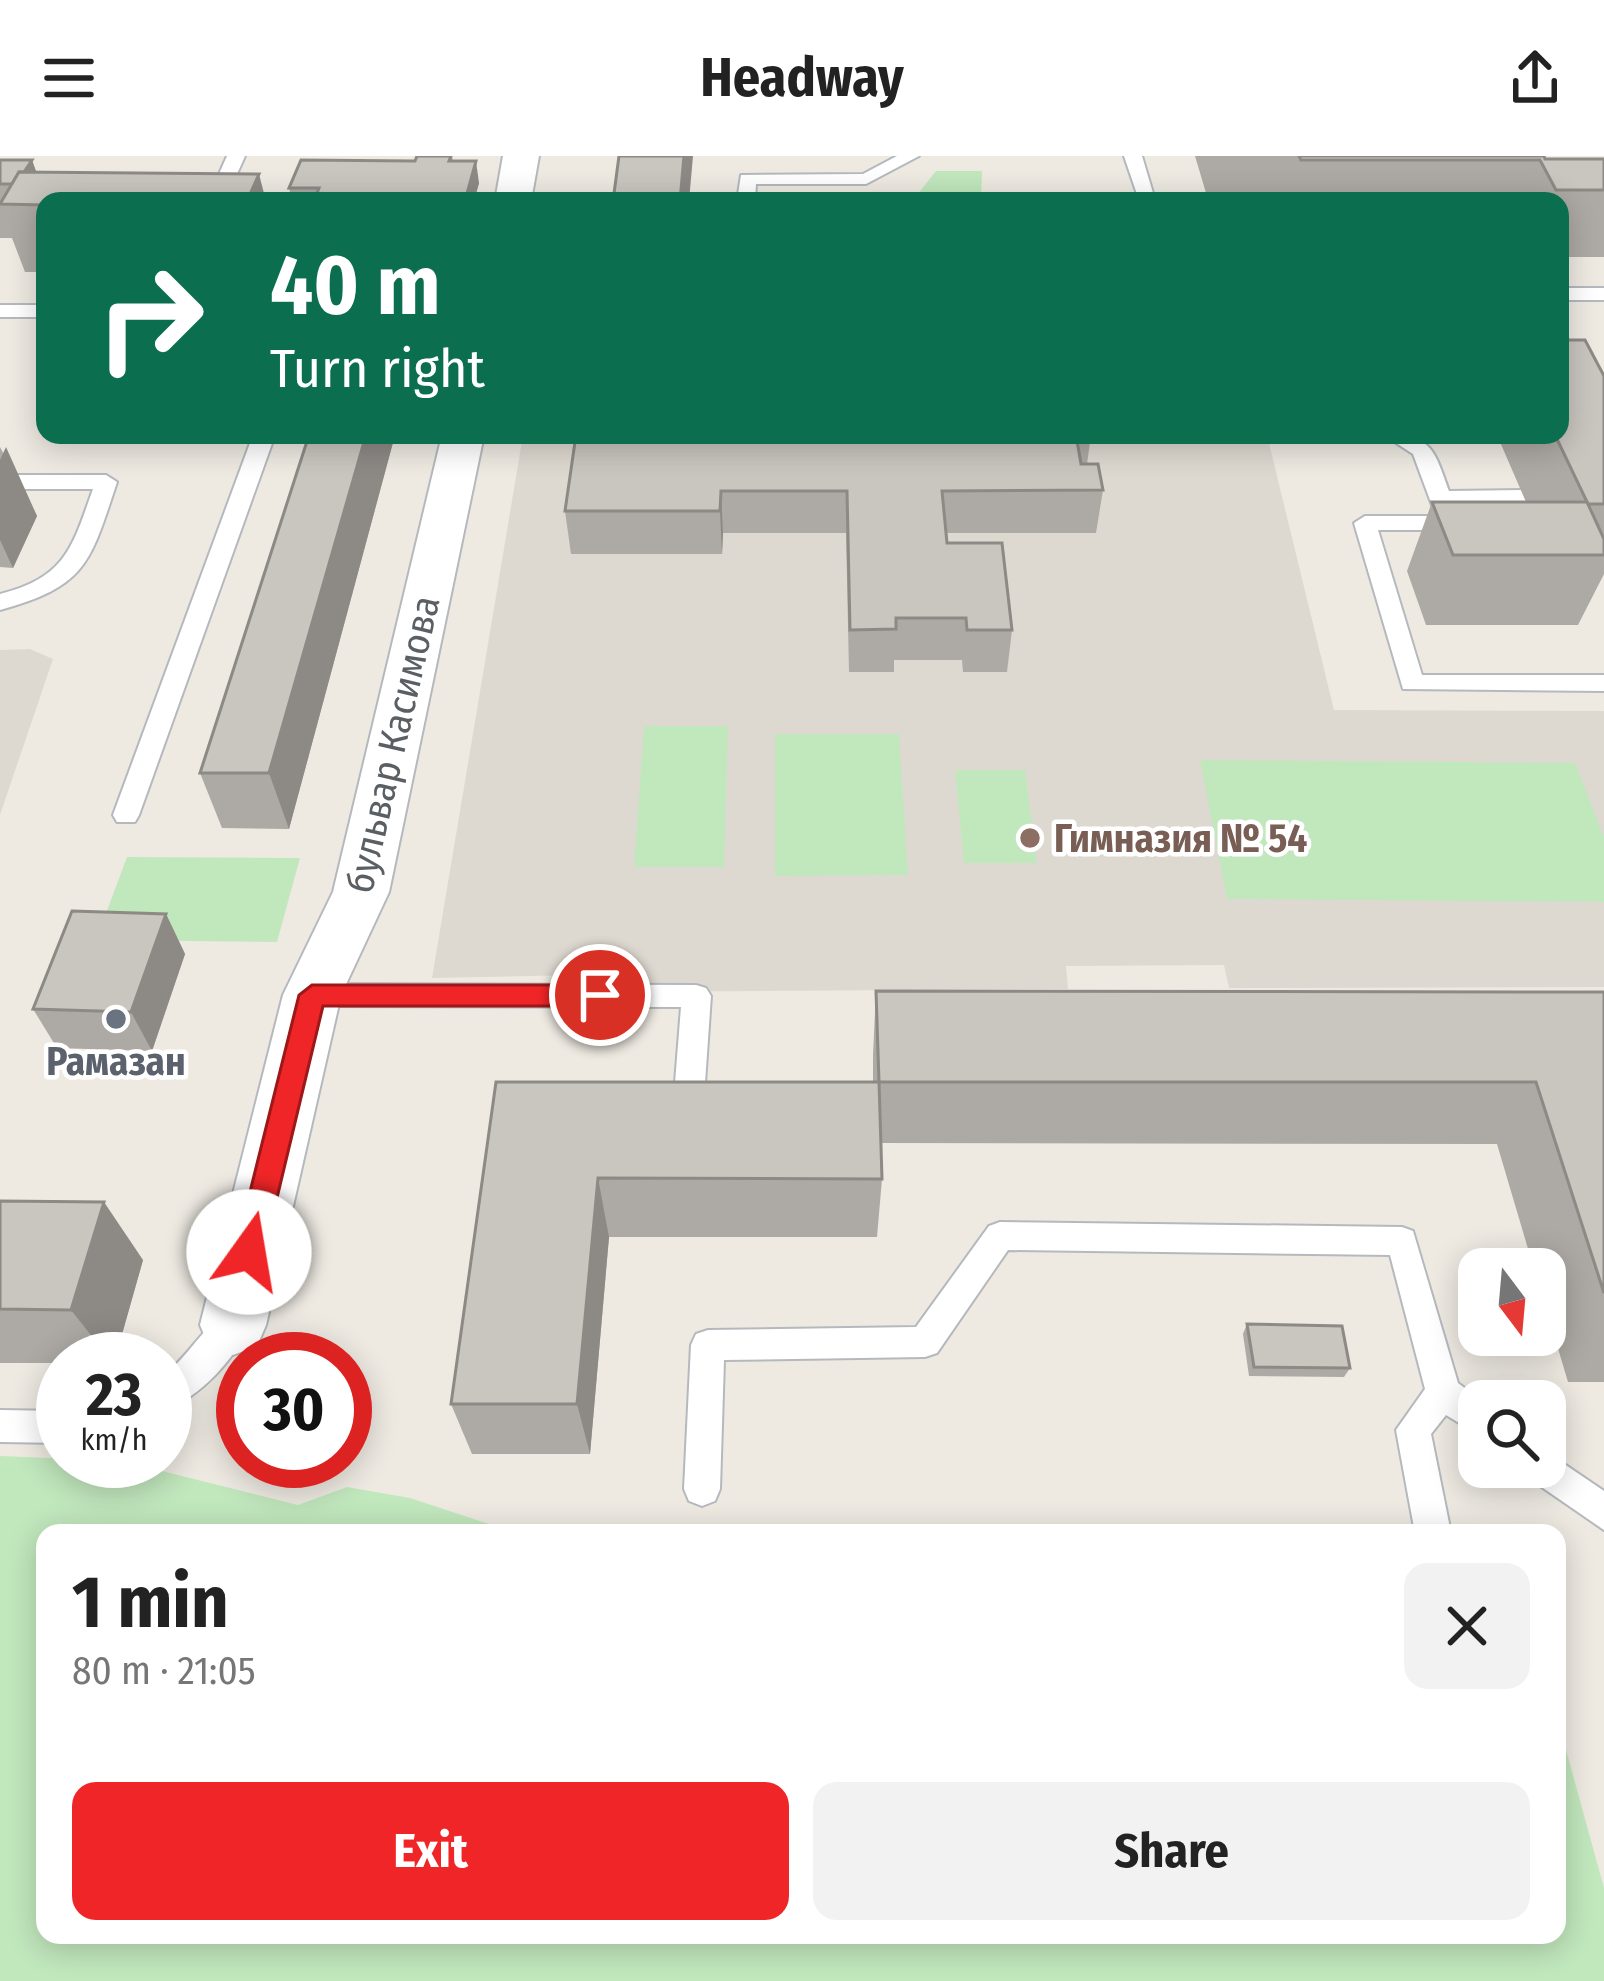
<!DOCTYPE html>
<html lang="en">
<head>
<meta charset="utf-8">
<style>
	:root { --surface:#fff; --page:#f2f2f2; --text:#222; --muted:#767676; --accent:#f02527 }
	body { margin:0; font-family:"Fira Sans Condensed",sans-serif; background:var(--page); color:var(--text); height:100vh; display:flex; flex-direction:column; font-size:45px; white-space:nowrap }
	* { box-sizing:border-box; margin:0 }
	p { font-size:39px; color:var(--muted) }
	.icon { flex:none; width:66px; height:66px; fill:none; stroke:currentColor; stroke-width:2; stroke-linecap:round; stroke-linejoin:round }
	.map { position:relative; flex:1; overflow:hidden }
	.sheet { position:absolute; left:36px; top:1368px; width:1530px; height:420px; display:flex; flex-direction:column; background:var(--surface); border-radius:24px; box-shadow:0 6px 30px #0003 }
	.sheet>* { flex:none }
	.top-card { position:absolute; left:36px; top:36px; width:1533px; height:252px; border-radius:24px; box-shadow:0 6px 30px #0003; background:#0b6e4f; color:#fff; overflow:hidden }
	.needle { width:78px; rotate:164deg }
	.controls { position:absolute; left:1458px; top:1092px; display:grid; gap:24px }
	.controls a { display:grid; place-items:center; width:108px; height:108px; border-radius:24px; background:var(--surface); box-shadow:0 6px 30px #0003; font-size:60px }
	.speed { position:absolute; left:36px; top:1176px; display:flex; gap:24px; font-size:60px; font-weight:700; text-align:center }
	.speed>* { display:grid; place-content:center; width:156px; height:156px; border-radius:50%; background:var(--surface); box-shadow:0 6px 30px #0003; line-height:1 }
	.speed small { font-size:30px; font-weight:400 }
	.speed .limit { border:18px solid #d22; background:#fff; color:#111 }
	.pin { position:absolute; display:grid; place-items:center; width:102px; height:102px; color:#fff; margin:-51px; border:6px solid #fff; border-radius:50%; box-shadow:0 3px 12px #0007 }
	.me { position:absolute; width:132px; margin:-66px; rotate:13deg; stroke-linejoin:round; filter:drop-shadow(0 0 9px #0008) }
	.turn { display:flex; align-items:center; gap:42px; height:252px; padding:0 36px; font-size:54px }
	.turn .icon { width:156px; height:156px; stroke-width:2.5 }
	.turn b { display:block; font-size:84px; line-height:102px }
	.round { display:grid; place-items:center; flex:none; width:126px; height:126px; border-radius:24px; background:var(--page) }
	.head { display:flex; align-items:center; justify-content:space-between; height:204px; padding:0 36px }
	h1 { font-size:72px; font-weight:700; line-height:90px }
	.action { display:flex; gap:24px; margin-top:auto; padding:24px 36px }
	.action a { flex:1; height:138px; border-radius:24px; background:var(--accent); color:#fff; font-size:48px; font-weight:700; line-height:138px; text-align:center }
	.action a+a { background:var(--page); color:var(--text) }
	header { display:flex; justify-content:space-between; align-items:center; height:156px; padding:0 36px; background:var(--surface); font-size:54px; font-weight:700 }
	.map>svg:first-child { display:block }
	.education { fill:#ded9d0 }
	.green { fill:#c1e7bd }
	.lines { fill:none; stroke-linecap:round; stroke-linejoin:round }
	.lane-casing { stroke:#b5b9bd; stroke-width:4 }
	.street-casing { stroke:#b5b9bd; stroke-width:4 }
	.lane { fill:#fff; fill-rule:evenodd }
	.street { fill:#fff; fill-rule:evenodd }
	.wall { fill:#ada9a4 }
	.shaded-wall { fill:#8d8a86 }
	.building { fill:#c9c5bf; stroke:#8d8a86; stroke-width:3 }
	.route { fill:#f02527; stroke:#9c1819; stroke-width:3 }
	.education-dot { fill:#8d6e63; stroke:#fff; stroke-width:4.5 }
	.worship-dot { fill:#6b7280; stroke:#fff; stroke-width:4.5 }
	.labels { text-anchor:middle; stroke-width:9; stroke-linejoin:round; paint-order:stroke }
	.street-label { font-size:39px; fill:#5a5f63; stroke:#fff }
	.education-label { font-size:39px; font-weight:bold; fill:#785e54; stroke:#fff; text-anchor:start }
	.worship-label { font-size:39px; font-weight:bold; fill:#5b616d; stroke:#fff }
</style>
</head>
<body>
<header><svg class="icon" aria-label="menu" viewBox="0 0 24 24"><path d="M4 6h16M4 12h16M4 18h16"/></svg>Headway<svg class="icon" aria-label="share" viewBox="0 0 24 24"><path d="M12 15V3M7 8l5-5 5 5M5 13v7h14v-7"/></svg></header>
<div class="map">
<svg width="1604" height="1825" viewBox="0 0 1604 1825">
	<rect width="100%" height="100%" fill="#eeeae2"/>
	<g class="education">
		<path d="M 523,279 L 1267,279 L 1334,554 L 1604,555 L 1604,831 L 1229,832 L 1224,809 L 1066,810 L 1068,833 L 626,836 L 626,818 L 432,822 Z"/>
		<path d="M 30,493 L 53,503 L 0,659 L 0,494 Z"/>
	</g>
	<g class="green">
		<path d="M 936,15 L 982,15 L 981,45 L 795,45 L 795,41 L 917,39 Z"/>
		<path d="M 644,570 L 728,570 L 724,711 L 634,711 Z"/>
		<path d="M 775,578 L 899,578 L 908,719 L 775,720 Z"/>
		<path d="M 1200,604 L 1575,607 L 1604,681 L 1604,746 L 1227,743 Z"/>
		<path d="M 955,614 L 1025,614 L 1037,707 L 964,707 Z"/>
		<path d="M 127,701 L 300,702 L 277,786 L 96,784 Z"/>
		<path d="M 0,1300 L 122,1305 L 298,1349 L 347,1331 L 410,1342 L 516,1377 L 45,1377 L 45,1779 L 1557,1779 L 1557,1561 L 1604,1732 L 1604,1825 L 0,1825 Z"/>
	</g>
	<g class="lines">
		<defs>
			<g id="lane">
				<path d="M 227,0 L 245,0 L 225,45 L 207,45 Z"/>
				<path d="M 897,0 L 919,0 L 866,28 L 756,28 L 755,45 L 737,45 L 741,19 L 863,18 Z"/>
				<path d="M 1124,0 L 1142,0 L 1153,37 L 1166,45 L 1139,44 Z"/>
				<rect x="1560" y="132" width="44" height="12"/>
				<rect x="0" y="149" width="45" height="12"/>
				<path d="M 253,279 L 275,279 L 139,659 L 135,666 L 117,666 L 113,659 Z"/>
				<path d="M 1384,279 C 1433,279 1434,294 1449,335 L 1524,334 L 1535,341 L 1524,348 L 1454,349 L 1461,367 L 1450,374 L 1378,374 L 1422,519 L 1604,519 L 1604,535 L 1403,533 L 1354,367 L 1365,360 L 1436,360 L 1413,298 Z"/>
				<path d="M 0,319 L 106,319 L 117,326 C 90,407 87,430 0,454 L 0,438 C 66,421 72,392 93,333 L 0,333 Z"/>
				<path d="M 312,828 L 696,829 L 706,832 L 711,840 L 705,927 L 701,936 L 690,939 L 679,936 L 675,927 L 681,851 L 312,850 L 302,847 L 297,839 L 302,831 Z"/>
				<path d="M 1000,1066 L 1402,1071 L 1413,1075 L 1458,1227 L 1482,1245 L 1479,1279 L 1446,1259 L 1431,1278 L 1451,1377 L 1415,1377 L 1396,1274 L 1425,1233 L 1390,1099 L 1008,1094 L 937,1197 L 925,1201 L 724,1204 L 720,1333 L 715,1345 L 702,1350 L 689,1345 L 684,1333 L 691,1189 L 696,1178 L 708,1174 L 916,1171 L 989,1070 Z"/>
				<path d="M 233,1154 L 245,1158 L 250,1169 C 234,1204 201,1240 165,1254 L 165,1218 C 189,1201 206,1164 233,1154 Z"/>
				<path d="M 0,1254 L 63,1255 L 63,1287 L 0,1286 Z"/>
				<path d="M 1545,1295 L 1604,1335 L 1604,1374 L 1530,1323 L 1525,1311 L 1545,1311 Z"/>
			</g>
			<g id="street">
				<path d="M 503,0 L 539,0 L 531,45 L 495,45 Z"/>
				<path d="M 442,279 L 484,279 L 389,736 L 341,839 L 266,1169 L 257,1190 L 233,1199 L 209,1190 L 200,1169 L 283,839 L 333,736 Z"/>
			</g>
		</defs>
		<use href="#lane" class="lane-casing"/>
		<use href="#street" class="street-casing"/>
		<use href="#lane" class="lane"/>
		<use href="#street" class="street"/>
	</g>
	<g class="wall">
		<path d="M 417,0 L 452,0 L 453,5 L 479,27 L 474,45 L 292,45 L 289,32 L 415,5 Z"/>
		<path d="M 1195,0 L 1544,0 L 1545,3 L 1604,3 L 1604,101 L 1560,101 L 1560,45 L 1276,45 L 1273,37 L 1206,37 Z"/>
		<path d="M 0,4 L 32,4 L 45,45 L 45,116 L 25,116 L 12,82 L 0,82 Z"/>
		<path d="M 1604,220 L 1604,418 L 1578,469 L 1426,469 L 1407,415 L 1432,346 L 1526,346 L 1497,279 L 1560,279 Z"/>
		<path d="M 309,279 L 395,279 L 289,673 L 222,672 L 200,617 Z"/>
		<path d="M 1091,279 L 1087,308 L 1103,334 L 1096,377 L 946,377 L 947,387 L 1012,474 L 1007,516 L 963,516 L 962,504 L 894,504 L 894,516 L 849,516 L 846,377 L 723,377 L 722,398 L 571,398 L 565,355 L 742,280 Z"/>
		<path d="M 0,291 L 37,360 L 13,412 L 0,411 Z"/>
		<path d="M 166,758 L 185,798 L 152,895 L 57,892 L 33,853 Z"/>
		<path d="M 876,835 L 1604,836 L 1604,1226 L 1568,1226 L 1545,1149 L 1545,1113 L 1534,1113 L 1497,988 L 881,987 L 882,1023 L 877,1081 L 609,1081 L 590,1298 L 472,1298 L 451,1248 L 496,926 L 873,926 L 873,899 Z"/>
		<path d="M 0,1045 L 143,1104 L 115,1203 L 63,1203 L 63,1207 L 0,1207 Z"/>
		<path d="M 1247,1168 L 1350,1212 L 1344,1221 L 1249,1220 L 1243,1178 Z"/>
	</g>
	<g class="shaded-wall">
		<path d="M 684,0 L 693,0 L 689,45 L 680,45 Z"/>
		<path d="M 32,4 L 47,45 L 18,28 Z"/>
		<path d="M 476,5 L 479,27 L 474,45 L 465,45 Z"/>
		<path d="M 259,18 L 266,45 L 247,45 Z"/>
		<path d="M 366,279 L 395,279 L 289,673 L 269,617 Z"/>
		<path d="M 6,291 L 37,360 L 13,412 L 0,384 L 0,304 Z"/>
		<path d="M 721,335 L 723,377 L 722,398 L 720,355 Z"/>
		<path d="M 166,758 L 185,798 L 152,895 L 131,856 Z"/>
		<path d="M 598,1022 L 609,1081 L 590,1298 L 577,1248 Z"/>
		<path d="M 104,1046 L 143,1104 L 115,1203 L 110,1203 L 71,1154 Z"/>
	</g>
	<g class="building">
		<path d="M 417,0 L 451,0 L 449,5 L 476,5 L 465,45 L 314,45 L 319,32 L 289,32 L 301,4 L 415,5 Z"/>
		<path d="M 619,0 L 684,0 L 680,45 L 613,45 Z"/>
		<path d="M 1299,0 L 1544,0 L 1545,3 L 1604,3 L 1604,34 L 1556,34 L 1540,4 L 1301,4 Z"/>
		<path d="M 0,4 L 32,4 L 24,16 L 19,16 L 12,28 L 0,28 Z"/>
		<path d="M 19,16 L 259,18 L 247,45 L 45,45 L 45,49 L 0,48 Z"/>
		<rect x="1007" y="43" width="20" height="2"/>
		<path d="M 1560,184 L 1585,184 L 1604,220 L 1604,348 L 1588,348 L 1555,279 L 1560,279 Z"/>
		<path d="M 309,279 L 366,279 L 269,617 L 200,617 Z"/>
		<path d="M 576,279 L 1076,279 L 1081,308 L 1098,308 L 1103,334 L 942,335 L 947,387 L 1002,387 L 1012,474 L 967,474 L 966,462 L 896,462 L 896,473 L 850,474 L 847,335 L 721,335 L 720,355 L 565,355 Z"/>
		<path d="M 1432,346 L 1587,346 L 1604,383 L 1604,399 L 1453,399 Z"/>
		<path d="M 72,755 L 166,758 L 131,856 L 33,853 Z"/>
		<path d="M 876,835 L 1604,836 L 1604,1137 L 1536,926 L 879,926 Z"/>
		<path d="M 496,926 L 879,926 L 882,1023 L 598,1022 L 577,1248 L 451,1248 Z"/>
		<path d="M 0,1045 L 104,1046 L 71,1154 L 0,1153 Z"/>
		<path d="M 1247,1168 L 1342,1170 L 1350,1212 L 1254,1211 Z"/>
	</g>
	<path class="route" d="M 312,829 L 600,829 L 613,839 L 600,850 L 323,850 L 264,1096 L 260,1106 L 249,1109 L 239,1106 L 235,1096 L 299,839 Z"/>
	<circle class="education-dot" cx="1030" cy="682" r="12"/>
	<circle class="worship-dot" cx="116" cy="863" r="12"/>
	<g class="labels">
		<g class="street-label">
			<text transform="translate(392 588) rotate(-77)" y="14">бульвар Касимова</text>
		</g>
		<g class="education-label">
			<text x="1054" y="696">Гимназия № 54</text>
		</g>
		<g class="worship-label">
			<text x="116" y="919">Рамазан</text>
		</g>
	</g>
</svg>
<div class="controls">
<a><svg class="needle" viewBox="-14 -14 28 28"><path d="M0-13l5 13h-10z" fill="#e53935"/><path d="M0 13l5-13h-10z" fill="#767676"/></svg></a>
<a><svg class="icon" aria-label="search" viewBox="0 0 24 24"><circle cx="10" cy="10" r="6"/><path d="M15 15l6 6"/></svg></a>
</div>
<div class="speed"><div>23<small>km/h</small></div><div class="limit">30</div></div>
<div class="pin" style="left:600px;top:839px;background:#d93025"><svg class="icon" aria-label="arrive" viewBox="0 0 24 24"><path d="M6 21V4h12l-3 4 3 4H6"/></svg></div>
<svg class="me" style="left:249px;top:1096px" viewBox="-20 -20 40 40"><circle r="19" fill="#fff"/><path d="M0-13L10 11 0 6-10 11z" fill="#f02527"/></svg>
<div class="top-card">
<div class="turn"><svg class="icon" aria-label="right" viewBox="0 0 24 24"><path d="M7 20v-9h11M14 6l5 5-5 5"/></svg><div><b>40 m</b>Turn right</div></div>
</div>
<section class="sheet">
<div class="head"><div><h1>1 min</h1><p>80 m · 21:05</p></div><a class="round"><svg class="icon" aria-label="close" viewBox="0 0 24 24"><path d="M6 6l12 12M18 6L6 18"/></svg></a></div>
<div class="action"><a>Exit</a><a>Share</a></div>
</section>
</div>
</body>
</html>
